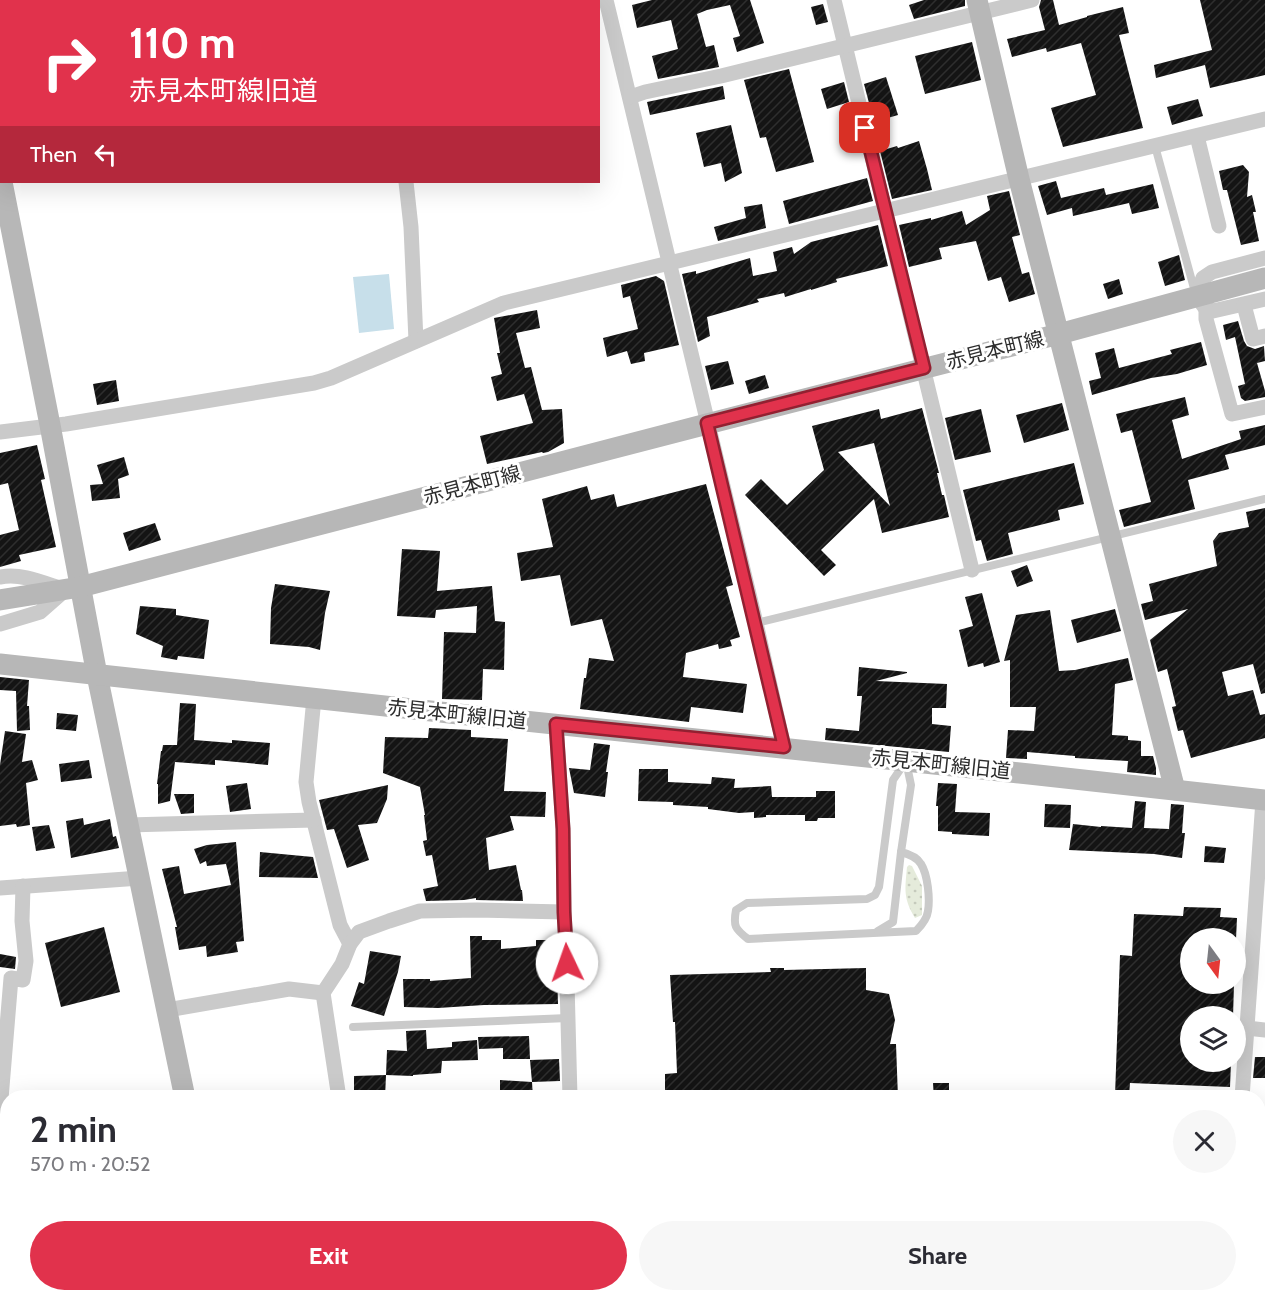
<!DOCTYPE html>
<html lang="en">
<head>
<meta charset="utf-8">
<style>
	:root { --surface:#fff; --page:#f7f7f7; --text:#2b2b33; --muted:#7c7c81; --accent:#e1324c }
	body { margin:0; font-family:Cabin,"Noto Sans JP",sans-serif; background:var(--page); color:var(--text); height:100vh; display:flex; flex-direction:column; font-size:22px; white-space:nowrap }
	* { box-sizing:border-box; margin:0 }
	p { font-size:20px; color:var(--muted) }
	.icon { flex:none; width:33px; height:33px; fill:none; stroke:currentColor; stroke-width:2; stroke-linecap:round; stroke-linejoin:round }
	.map { position:relative; flex:1; overflow:hidden }
	.panel { position:absolute; left:0px; top:1090px; width:1266px; height:212px; display:flex; flex-direction:column; background:var(--surface); border-radius:24px 24px 0 0; box-shadow:0 6px 24px #0002 }
	.panel>* { flex:none }
	.hud { position:absolute; left:0px; top:0px; width:600px; height:183px; box-shadow:0 6px 24px #0002; background:#e1324c; color:#fff; overflow:hidden }
	.needle { width:39px; rotate:165deg }
	.fabs { position:absolute; left:1180px; top:928px; display:grid; gap:12px }
	.fabs a { display:grid; place-items:center; width:66px; height:66px; border-radius:50%; background:var(--surface); box-shadow:0 6px 24px #0002; font-size:30px }
	.pin { position:absolute; display:grid; place-items:center; width:51px; height:51px; color:#fff; margin:-26px; border-radius:12px; box-shadow:0 3px 9px #0006 }
	.me { position:absolute; width:66px; margin:-33px; rotate:357deg; stroke-linejoin:round; filter:drop-shadow(0 0 4px #0008) }
	.turn { display:flex; align-items:center; gap:21px; height:126px; padding:0 30px; font-size:27px }
	.turn .icon { width:78px; height:78px; stroke-width:2.5 }
	.turn b { display:block; font-size:42px; line-height:51px }
	.then { display:flex; align-items:center; height:57px; padding:0 30px; background:#0003; gap:12px; font-size:22px }
	.round { display:grid; place-items:center; flex:none; width:63px; height:63px; border-radius:32px; background:var(--page) }
	.headline { display:flex; align-items:center; justify-content:space-between; height:102px; padding:0 30px }
	h1 { font-size:36px; font-weight:700; line-height:45px }
	.action { display:flex; gap:12px; margin-top:auto; padding:12px 30px }
	.action a { flex:1; height:69px; border-radius:36px; background:var(--accent); color:#fff; font-size:24px; font-weight:700; line-height:69px; text-align:center }
	.action a+a { background:var(--page); color:var(--text) }
	.map>svg:first-child { display:block }
	.grass { fill:url(#grass-dots) }
	.water { fill:#c7dfea }
	.building { fill:url(#building-hatch); fill-rule:evenodd }
	.lines { fill:none; stroke-linecap:round; stroke-linejoin:round }
	.lane { stroke:#cacaca; stroke-width:8 }
	.street { stroke:#cacaca; stroke-width:15 }
	.secondary { stroke:#b7b7b7; stroke-width:21 }
	.route-casing { stroke:#922031; stroke-width:15 }
	.route { stroke:#e1324c; stroke-width:10 }
	.labels { text-anchor:middle; stroke-width:6; stroke-linejoin:round; paint-order:stroke }
	.street-label { font-size:20px; fill:#2d2d2d; stroke:#fff }
</style>
</head>
<body>
<div class="map">
<svg width="1265" height="1301" viewBox="0 0 1265 1301">
	<defs>
		<pattern id="grass-dots" width="8" height="8" patternUnits="userSpaceOnUse" patternTransform="scale(1.5)"><rect width="8" height="8" fill="#e5ebdb"/><path d="M2 2h.1M6 6h.1" fill="none" stroke="#c5cabc" stroke-width="1.8" stroke-linecap="round"/></pattern>
		<pattern id="building-hatch" width="6" height="6" patternUnits="userSpaceOnUse" patternTransform="scale(1.5)"><rect width="6" height="6" fill="#141414"/><path d="M-1 1l2-2M0 6l6-6M5 7l2-2" fill="none" stroke="#2e2e2e"/></pattern>
	</defs>
	<rect width="100%" height="100%" fill="#fff"/>
	<path class="grass" d="M 909,865 L 912,866 L 922,886 L 922,915 L 915,918 C 903,898 905,889 907,867 Z"/>
	<path class="water" d="M 389,274 L 394,329 L 359,333 L 353,277 Z"/>
	<g class="building">
		<path d="M 652,0 L 750,0 L 764,43 L 737,52 L 733,38 L 740,36 L 730,5 L 707,10 L 697,14 L 706,47 L 714,45 L 719,67 L 658,79 L 652,56 L 678,49 L 671,20 L 637,28 L 632,5 Z"/>
		<path d="M 924,0 L 965,0 L 965,6 L 914,19 L 909,5 Z"/>
		<path d="M 1041,0 L 1053,0 L 1059,25 L 1087,17 L 1087,16 L 1123,7 L 1129,33 L 1119,35 L 1143,128 L 1063,147 L 1051,108 L 1096,95 L 1081,43 L 1047,52 L 1046,48 L 1012,57 L 1007,39 L 1045,30 L 1039,7 Z"/>
		<path d="M 1200,0 L 1265,0 L 1265,75 L 1210,88 L 1205,65 L 1156,78 L 1154,65 L 1212,50 Z"/>
		<path d="M 823,4 L 828,22 L 816,25 L 811,7 Z"/>
		<path d="M 972,42 L 981,80 L 925,94 L 915,56 Z"/>
		<path d="M 789,69 L 814,162 L 776,172 L 766,137 L 760,138 L 744,80 Z"/>
		<path d="M 886,77 L 898,115 L 874,122 L 864,84 Z"/>
		<path d="M 844,82 L 849,102 L 827,109 L 821,89 Z"/>
		<path d="M 723,86 L 725,99 L 650,115 L 647,102 Z"/>
		<path d="M 1198,99 L 1203,116 L 1172,125 L 1167,107 Z"/>
		<path d="M 731,125 L 742,173 L 725,182 L 721,163 L 704,167 L 696,133 Z"/>
		<path d="M 919,141 L 927,169 L 932,190 L 892,199 L 880,151 L 897,146 L 898,148 Z"/>
		<path d="M 1243,165 L 1249,172 L 1247,197 L 1252,195 L 1256,212 L 1253,212 L 1259,241 L 1241,245 L 1227,190 L 1223,190 L 1219,171 Z"/>
		<path d="M 867,178 L 873,201 L 789,224 L 783,201 Z"/>
		<path d="M 1056,181 L 1061,198 L 1104,188 L 1106,195 L 1153,184 L 1159,208 L 1132,214 L 1129,203 L 1073,216 L 1072,208 L 1047,215 L 1038,186 Z"/>
		<path d="M 1009,191 L 1020,235 L 1012,237 L 1022,274 L 1029,272 L 1035,294 L 1009,302 L 1001,277 L 988,281 L 976,241 L 939,248 L 942,259 L 909,267 L 899,225 L 931,218 L 931,220 L 962,211 L 966,225 L 990,210 L 987,196 Z"/>
		<path d="M 762,204 L 766,228 L 718,241 L 714,227 L 746,218 L 744,207 Z"/>
		<path d="M 878,225 L 888,266 L 836,279 L 837,282 L 811,290 L 811,289 L 785,297 L 784,293 L 757,299 L 759,302 L 707,317 L 710,336 L 698,342 L 682,274 L 696,271 L 696,274 L 750,258 L 753,276 L 777,271 L 773,252 L 792,247 L 794,254 L 811,242 Z"/>
		<path d="M 1179,255 L 1185,280 L 1165,286 L 1158,262 Z"/>
		<path d="M 656,276 L 664,281 L 679,345 L 644,353 L 645,361 L 631,364 L 627,351 L 607,357 L 603,338 L 638,329 L 630,296 L 623,298 L 621,285 Z"/>
		<path d="M 1119,279 L 1123,294 L 1108,299 L 1103,284 Z"/>
		<path d="M 537,310 L 540,328 L 516,333 L 525,368 L 531,367 L 542,410 L 562,409 L 564,443 L 548,452 L 543,453 L 542,452 L 487,464 L 480,436 L 533,423 L 524,394 L 497,401 L 491,377 L 502,374 L 497,353 L 500,353 L 494,318 Z"/>
		<path d="M 1238,321 L 1244,341 L 1247,346 L 1255,349 L 1264,346 L 1265,361 L 1257,363 L 1265,391 L 1265,397 L 1245,401 L 1241,398 L 1238,386 L 1245,384 L 1235,337 L 1226,340 L 1223,325 Z"/>
		<path d="M 1201,342 L 1207,365 L 1177,374 L 1151,378 L 1092,395 L 1089,381 L 1101,378 L 1095,353 L 1114,348 L 1119,368 L 1172,354 L 1170,350 Z"/>
		<path d="M 728,361 L 734,384 L 711,390 L 705,366 Z"/>
		<path d="M 765,375 L 769,388 L 749,394 L 745,381 Z"/>
		<path d="M 116,380 L 119,401 L 97,405 L 93,384 Z"/>
		<path d="M 1185,397 L 1189,415 L 1172,420 L 1182,459 L 1241,439 L 1239,431 L 1265,425 L 1265,445 L 1225,455 L 1229,469 L 1188,480 L 1195,509 L 1124,527 L 1119,510 L 1151,502 L 1132,430 L 1121,433 L 1116,414 Z"/>
		<path d="M 1062,403 L 1069,430 L 1024,443 L 1016,415 Z"/>
		<path d="M 922,408 L 939,473 L 937,473 L 942,495 L 944,495 L 949,517 L 882,533 L 874,499 L 821,550 L 836,565 L 824,576 L 745,495 L 761,479 L 787,505 L 824,470 L 812,426 L 879,409 L 881,419 ZM 874,443 L 890,506 L 838,452 Z"/>
		<path d="M 981,409 L 991,452 L 955,460 L 945,418 Z"/>
		<path d="M 37,445 L 45,479 L 41,480 L 56,547 L 19,555 L 21,561 L 0,567 L 0,535 L 19,530 L 8,483 L 0,485 L 0,453 Z"/>
		<path d="M 124,457 L 129,475 L 118,479 L 120,498 L 92,501 L 90,485 L 103,484 L 97,465 Z"/>
		<path d="M 1074,463 L 1084,504 L 1058,510 L 1060,520 L 1008,533 L 1013,554 L 987,561 L 981,540 L 976,541 L 963,490 Z"/>
		<path d="M 706,484 L 733,585 L 726,587 L 740,637 L 730,640 L 732,646 L 719,649 L 718,644 L 686,653 L 683,677 L 747,684 L 743,713 L 691,707 L 689,722 L 580,709 L 584,678 L 586,678 L 589,658 L 614,661 L 602,619 L 571,626 L 560,575 L 521,581 L 517,553 L 553,547 L 542,499 L 587,486 L 591,500 L 614,494 L 617,507 Z"/>
		<path d="M 1265,508 L 1265,693 L 1261,694 L 1253,664 L 1222,672 L 1228,696 L 1253,690 L 1260,715 L 1265,714 L 1265,738 L 1191,758 L 1183,730 L 1178,731 L 1172,707 L 1176,706 L 1167,669 L 1158,672 L 1150,640 L 1188,609 L 1145,620 L 1141,604 L 1153,601 L 1149,584 L 1217,566 L 1213,541 L 1219,533 L 1249,527 L 1246,512 Z"/>
		<path d="M 155,523 L 161,540 L 129,551 L 123,533 Z"/>
		<path d="M 402,549 L 440,551 L 437,591 L 492,586 L 495,621 L 505,622 L 504,670 L 483,669 L 482,700 L 442,699 L 444,632 L 476,633 L 477,606 L 436,610 L 435,618 L 397,616 Z"/>
		<path d="M 1027,565 L 1033,581 L 1017,587 L 1011,571 Z"/>
		<path d="M 275,584 L 330,591 L 325,613 L 320,650 L 309,647 L 270,644 L 271,608 Z"/>
		<path d="M 982,593 L 1000,662 L 984,667 L 983,663 L 968,667 L 959,630 L 973,626 L 965,597 Z"/>
		<path d="M 140,606 L 176,609 L 176,615 L 209,620 L 204,659 L 178,656 L 177,660 L 161,657 L 163,646 L 136,634 Z"/>
		<path d="M 1115,609 L 1121,631 L 1077,643 L 1071,620 Z"/>
		<path d="M 1050,610 L 1059,671 L 1075,670 L 1128,658 L 1133,680 L 1115,684 L 1112,735 L 1128,736 L 1128,740 L 1141,741 L 1141,756 L 1153,756 L 1156,768 L 1156,775 L 1127,772 L 1128,761 L 1075,758 L 1075,756 L 1027,752 L 1027,759 L 1006,758 L 1008,730 L 1034,731 L 1036,707 L 1010,707 L 1010,660 L 1004,661 L 1016,615 Z"/>
		<path d="M 859,667 L 907,672 L 907,673 L 876,681 L 947,684 L 946,708 L 932,708 L 932,724 L 951,726 L 949,752 L 825,740 L 826,728 L 859,731 L 862,696 L 857,696 Z"/>
		<path d="M 0,677 L 29,680 L 27,706 L 29,706 L 30,730 L 17,731 L 16,691 L 0,690 Z"/>
		<path d="M 180,703 L 196,704 L 194,740 L 232,743 L 232,740 L 270,743 L 268,765 L 215,760 L 215,765 L 175,762 L 170,801 L 158,804 L 158,784 L 157,784 L 161,751 L 162,751 L 163,745 L 177,745 Z"/>
		<path d="M 57,713 L 78,715 L 76,731 L 56,729 Z"/>
		<path d="M 429,728 L 471,730 L 471,737 L 508,739 L 504,791 L 546,792 L 545,817 L 510,816 L 514,830 L 486,838 L 489,870 L 516,865 L 521,890 L 522,890 L 523,901 L 476,900 L 476,898 L 464,900 L 426,901 L 423,889 L 438,886 L 432,855 L 426,856 L 423,841 L 427,840 L 424,815 L 425,815 L 420,787 L 383,773 L 385,737 L 428,738 Z"/>
		<path d="M 5,731 L 26,734 L 22,762 L 32,760 L 38,780 L 26,783 L 30,825 L 17,827 L 16,824 L 0,826 L 0,765 Z"/>
		<path d="M 594,743 L 610,745 L 606,772 L 608,772 L 605,797 L 574,793 L 569,768 L 590,770 Z"/>
		<path d="M 89,760 L 92,778 L 61,782 L 59,764 Z"/>
		<path d="M 639,769 L 668,769 L 668,782 L 711,784 L 712,777 L 735,779 L 734,788 L 771,786 L 772,797 L 816,797 L 816,791 L 835,791 L 835,818 L 818,818 L 817,821 L 805,821 L 805,815 L 766,815 L 766,817 L 754,818 L 754,812 L 739,813 L 708,809 L 708,807 L 673,805 L 673,802 L 638,801 Z"/>
		<path d="M 247,783 L 251,809 L 230,812 L 226,786 Z"/>
		<path d="M 938,783 L 957,784 L 955,812 L 990,813 L 989,836 L 952,834 L 952,832 L 938,831 L 938,806 L 936,806 Z"/>
		<path d="M 388,785 L 387,799 L 377,823 L 358,825 L 369,860 L 347,868 L 334,829 L 327,830 L 319,800 Z"/>
		<path d="M 174,794 L 194,794 L 194,813 L 181,814 Z"/>
		<path d="M 1135,801 L 1146,802 L 1144,828 L 1169,829 L 1171,804 L 1184,805 L 1182,833 L 1185,833 L 1182,858 L 1154,854 L 1069,850 L 1073,824 L 1101,827 L 1101,826 L 1132,828 Z"/>
		<path d="M 1045,804 L 1071,805 L 1070,828 L 1044,827 Z"/>
		<path d="M 83,818 L 84,825 L 110,819 L 113,837 L 116,836 L 119,848 L 71,858 L 66,821 Z"/>
		<path d="M 49,825 L 55,848 L 36,851 L 32,827 Z"/>
		<path d="M 236,842 L 244,941 L 236,942 L 238,952 L 207,957 L 206,946 L 179,950 L 175,927 L 177,927 L 162,869 L 179,866 L 184,894 L 231,885 L 226,864 L 207,866 L 206,861 L 200,864 L 194,849 L 207,845 Z"/>
		<path d="M 1205,846 L 1226,848 L 1224,863 L 1204,862 Z"/>
		<path d="M 260,852 L 313,857 L 318,878 L 259,877 Z"/>
		<path d="M 1184,907 L 1221,908 L 1220,917 L 1237,918 L 1236,939 L 1191,939 L 1191,984 L 1234,984 L 1233,1017 L 1191,1017 L 1191,1062 L 1231,1062 L 1230,1087 L 1130,1083 L 1129,1096 L 1115,1096 L 1120,955 L 1132,956 L 1134,914 L 1183,916 Z"/>
		<path d="M 104,927 L 120,992 L 61,1007 L 45,943 Z"/>
		<path d="M 470,936 L 482,936 L 482,940 L 501,940 L 501,949 L 536,946 L 536,940 L 556,940 L 558,1004 L 484,1005 L 438,1008 L 404,1007 L 403,979 L 430,979 L 430,981 L 471,978 Z"/>
		<path d="M 370,951 L 401,956 L 398,972 L 384,1016 L 351,1006 L 359,982 L 364,984 Z"/>
		<path d="M 0,954 L 16,957 L 15,969 L 0,967 Z"/>
		<path d="M 770,968 L 784,968 L 784,970 L 866,968 L 866,990 L 889,994 L 895,1020 L 890,1044 L 896,1044 L 898,1098 L 665,1098 L 665,1074 L 677,1073 L 675,1022 L 673,1022 L 670,975 L 771,972 Z"/>
		<path d="M 426,1030 L 427,1049 L 452,1047 L 452,1042 L 477,1040 L 478,1060 L 442,1061 L 441,1073 L 413,1075 L 413,1076 L 386,1075 L 387,1050 L 407,1051 L 406,1031 Z"/>
		<path d="M 529,1036 L 530,1059 L 503,1059 L 503,1048 L 479,1049 L 478,1037 Z"/>
		<path d="M 1255,1057 L 1265,1057 L 1265,1078 L 1253,1078 Z"/>
		<path d="M 559,1059 L 560,1081 L 532,1082 L 530,1060 Z"/>
		<path d="M 386,1075 L 385,1098 L 354,1098 L 354,1076 Z"/>
		<path d="M 500,1080 L 532,1082 L 533,1098 L 500,1098 Z"/>
		<path d="M 933,1083 L 949,1083 L 949,1098 L 934,1098 Z"/>
	</g>
	<g class="lines">
		<g class="lane">
			<path d="M 448,0 L 449,2"/>
			<path d="M 1155,146 L 1195,292"/>
			<path d="M 756,623 L 1265,499"/>
			<path d="M 906,761 L 911,785 L 901,852 C 909,854 917,857 921,864 C 928,875 930,899 928,911 C 927,919 921,926 916,931 L 748,939 C 735,929 733,926 736,910 L 747,903 L 867,899 L 875,895 L 879,887 L 893,780 Z"/>
			<path d="M 878,931 L 893,922 L 901,852"/>
			<path d="M 353,1027 L 568,1018"/>
		</g>
		<g class="street">
			<path d="M 606,0 L 756,623 L 784,747"/>
			<path d="M 834,0 L 972,570"/>
			<path d="M 390,2 L 391,0"/>
			<path d="M 630,97 L 645,92 L 721,76 L 1032,0"/>
			<path d="M 1197,136 L 1219,226"/>
			<path d="M 406,182 L 411,227 L 416,341"/>
			<path d="M 1265,258 L 1212,272 L 1203,278 L 1196,296 L 1206,309 L 1213,311 L 1265,299"/>
			<path d="M 1244,305 L 1253,339 L 1265,336"/>
			<path d="M 1206,309 L 1206,319 L 1232,414 L 1265,407"/>
			<path d="M 0,432 L 66,424 L 314,383 L 331,378 L 504,303 L 1265,119"/>
			<path d="M 0,577 C 23,573 43,583 65,590 L 40,612 L 0,624"/>
			<path d="M 314,698 L 306,782 L 309,802 L 340,925 L 350,944"/>
			<path d="M 556,724 L 563,829 L 564,912 L 566,944 L 570,1098"/>
			<path d="M 128,825 L 314,820"/>
			<path d="M 0,888 L 140,878"/>
			<path d="M 167,1010 L 289,989 L 323,993"/>
			<path d="M 1247,1028 L 1265,1030"/>
			<path d="M 339,1098 L 323,993 L 342,964 L 350,944 L 359,932 L 389,921 L 420,911 L 477,910 L 564,912"/>
			<path d="M 1242,1098 L 1263,800"/>
			<path d="M 0,1111 L 11,978 L 23,980 L 26,961 L 22,921 L 23,886"/>
			<path d="M 1258,1128 L 1265,1129"/>
			<path d="M 354,1294 L 356,1301"/>
			<path d="M 817,1294 L 882,1301"/>
			<path d="M 665,1301 L 665,1294"/>
			<path d="M 1228,1301 L 1229,1294"/>
		</g>
		<g class="secondary">
			<path d="M 977,0 L 1019,179 L 1175,790"/>
			<path d="M 2,182 L 50,425 L 97,675 L 185,1098"/>
			<path d="M 0,600 L 80,587 L 707,424 L 1059,334 L 1265,278"/>
			<path d="M 0,664 L 486,717 L 1029,774 L 1265,800"/>
			<path d="M 225,1294 L 227,1301"/>
		</g>
	</g>
	<g class="lines">
		<defs>
			<path id="route" d="M 567,963 L 564,912 L 563,829 L 556,724 L 784,747 L 707,423 L 924,368 L 865,128"/>
		</defs>
		<use href="#route" class="route-casing"/>
		<use href="#route" class="route"/>
	</g>
	<g class="labels">
		<g class="street-label">
			<text transform="translate(995 350) rotate(-14)" y="7">赤見本町線</text>
			<text transform="translate(472 485) rotate(-15)" y="7">赤見本町線</text>
			<text transform="translate(457 714) rotate(6)" y="7">赤見本町線旧道</text>
			<text transform="translate(941 764) rotate(6)" y="7">赤見本町線旧道</text>
		</g>
	</g>
</svg>
<div class="fabs">
<a><svg class="needle" viewBox="-14 -14 28 28"><path d="M0-13l5 13h-10z" fill="#e53935"/><path d="M0 13l5-13h-10z" fill="#7c7c81"/></svg></a>
<a><svg class="icon" aria-label="layers" viewBox="0 0 24 24"><path d="M12 4l9 5-9 5-9-5zM3 14l9 5 9-5"/></svg></a>
</div>
<div class="pin" style="left:865px;top:128px;background:#d93025"><svg class="icon" aria-label="arrive" viewBox="0 0 24 24"><path d="M6 21V4h12l-3 4 3 4H6"/></svg></div>
<svg class="me" style="left:567px;top:963px" viewBox="-20 -20 40 40"><circle r="19" fill="#fff"/><path d="M0-13L10 11 0 6-10 11z" fill="#e1324c"/></svg>
<div class="hud">
<div class="turn"><svg class="icon" aria-label="right" viewBox="0 0 24 24"><path d="M7 20v-9h11M14 6l5 5-5 5"/></svg><div><b>110 m</b>赤見本町線旧道</div></div>
<div class="then">Then<svg class="icon" aria-label="left" viewBox="0 0 24 24"><path d="M17 20v-9H6M10 6l-5 5 5 5"/></svg></div>
</div>
<section class="panel">
<div class="headline"><div><h1>2 min</h1><p>570 m · 20:52</p></div><a class="round"><svg class="icon" aria-label="close" viewBox="0 0 24 24"><path d="M6 6l12 12M18 6L6 18"/></svg></a></div>
<div class="action"><a>Exit</a><a>Share</a></div>
</section>
</div>
</body>
</html>
